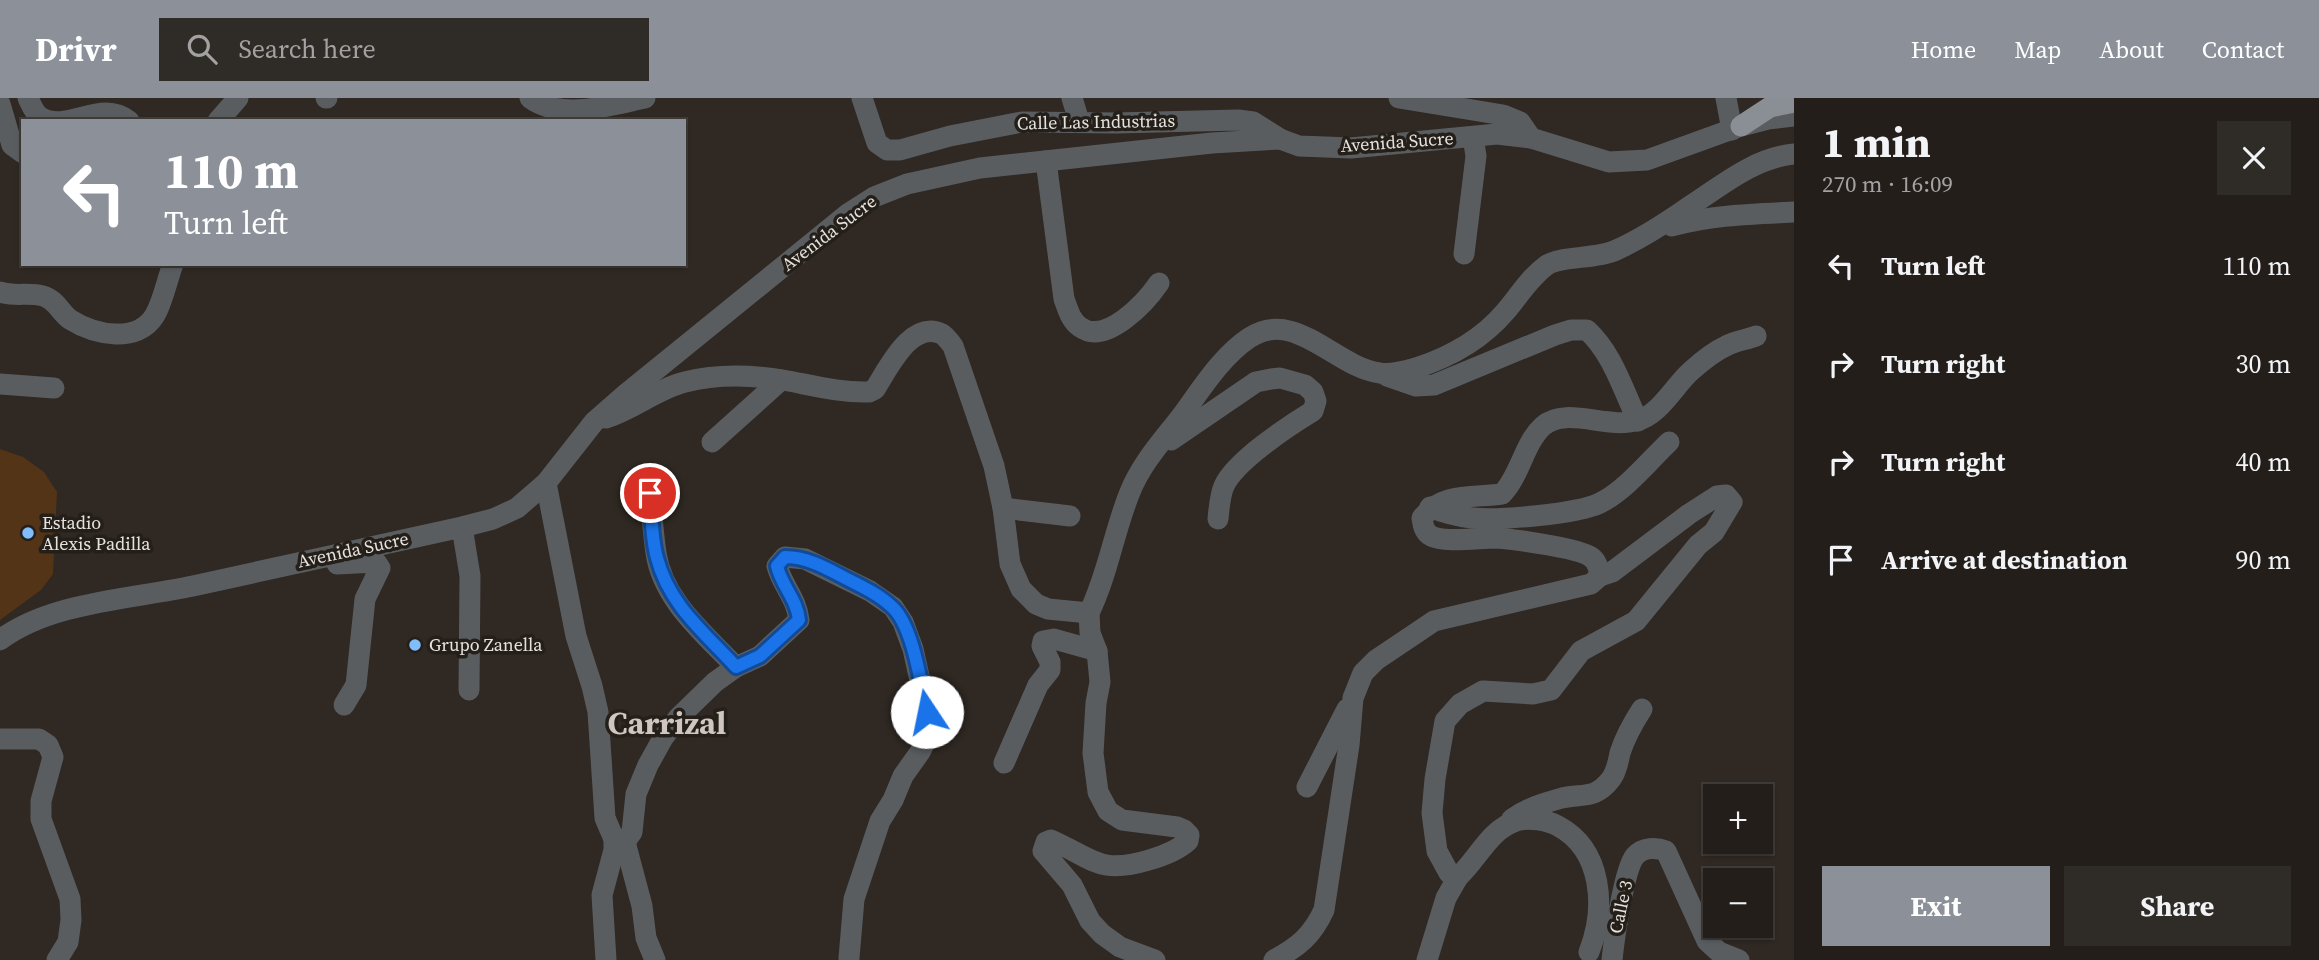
<!DOCTYPE html>
<html lang="en">
<head>
<meta charset="utf-8">
<style>
	:root { --surface:#231e1a; --page:#2f2b27; --text:#f1f3f6; --muted:#a3a2a2; --line:#403c39; --accent:#8c9099 }
	body { margin:0; font-family:"Source Serif 4",serif; background:var(--page); color:var(--text); height:100vh; display:flex; flex-direction:column; font-size:26px; white-space:nowrap }
	* { box-sizing:border-box; margin:0 }
	p { font-size:23px; color:var(--muted) }
	.icon { flex:none; width:38px; height:38px; fill:none; stroke:currentColor; stroke-width:2; stroke-linecap:round; stroke-linejoin:round }
	.map { position:relative; flex:1; overflow:hidden }
	.details { display:flex; flex-direction:column; background:var(--surface); width:525px }
	.details>* { flex:none }
	.hud { position:absolute; left:21px; top:21px; width:665px; height:147px; border-radius:0px; box-shadow:0 2px 5px #0004,0 0 0 2px var(--line); background:#8c9099; color:#fff; overflow:hidden }
	.tools { position:absolute; left:1703px; top:686px; display:grid; gap:14px }
	.tools a { display:grid; place-items:center; width:70px; height:70px; border-radius:0px; background:var(--surface); box-shadow:0 2px 5px #0004,0 0 0 2px var(--line); font-size:35px }
	.pin { position:absolute; display:grid; place-items:center; width:60px; height:60px; color:#fff; margin:-30px; border:4px solid #fff; border-radius:50%; box-shadow:0 2px 7px #0007 }
	.me { position:absolute; width:77px; margin:-38px; rotate:349deg; stroke-linejoin:round; filter:drop-shadow(0 0 5px #0008) }
	.turn { display:flex; align-items:center; gap:24px; height:147px; padding:0 28px; font-size:32px }
	.turn .icon { width:91px; height:91px; stroke-width:2.5 }
	.turn b { display:block; font-size:49px; line-height:60px }
	.round { display:grid; place-items:center; flex:none; width:74px; height:74px; border-radius:0px; background:var(--page) }
	.head { display:flex; align-items:center; justify-content:space-between; height:119px; padding:0 28px }
	h1 { font-size:42px; font-weight:700; line-height:52px }
	.action { display:flex; gap:14px; margin-top:auto; padding:14px 28px }
	.action a { flex:1; height:80px; border-radius:0px; background:var(--accent); color:#fff; font-size:28px; font-weight:700; line-height:80px; text-align:center }
	.action a+a { background:var(--page); color:var(--text) }
	ul { padding:0; list-style:none }
	li { display:flex; align-items:center; gap:21px; height:98px; padding:0 28px }
	li div { flex:1 }
	li b { display:block; font-size:26px }
	li em { font-style:normal }
	header { display:flex; align-items:center; gap:42px; box-sizing:border-box; height:98px; padding:0 35px; background:var(--accent); color:#fff }
	header strong { font-size:33px }
	nav { display:flex; gap:38px; margin-inline-start:auto; font-size:24px }
	.search { width:490px; height:63px; background:var(--page); display:flex; align-items:center; gap:18px; box-sizing:border-box; padding:0 24px; border-radius:0px; color:var(--muted); font-size:26px }
	main { display:flex; flex:1; min-height:0 }
	.map>svg:first-child { display:block }
	.green { fill:#543417 }
	.lines { fill:none; stroke-linecap:round; stroke-linejoin:round }
	.minor { stroke:#5a5d60; stroke-width:21 }
	.major { stroke:#8a8f95; stroke-width:21 }
	.route-casing { stroke:#114b97; stroke-width:18 }
	.route { stroke:#1a73e8; stroke-width:12 }
	.poi-dot { fill:#80bdfa; stroke:#251f1a; stroke-width:2.5 }
	.labels { text-anchor:middle; stroke-width:7; stroke-linejoin:round; paint-order:stroke }
	.street-label { font-size:18px; fill:#e6e2de; stroke:#251f1a }
	.poi-label { font-size:18px; fill:#e6e2de; stroke:#251f1a; text-anchor:start }
	.town-label { font-size:32px; font-weight:bold; fill:#cec6bf; stroke:#251f1a }
</style>
</head>
<body>
<header>
<strong>Drivr</strong>
<div class="search"><svg class="icon" aria-label="search" viewBox="0 0 24 24"><circle cx="10" cy="10" r="6"/><path d="M15 15l6 6"/></svg>Search here</div>
<nav><a>Home</a><a>Map</a><a>About</a><a>Contact</a></nav>
</header>
<main>
<div class="map">
<svg width="1794" height="862" viewBox="0 0 1794 862">
	<rect width="100%" height="100%" fill="#2f2823"/>
	<path class="green" d="M 0,351 L 23,359 L 44,374 L 57,394 L 53,476 L 41,492 L 0,522 Z"/>
	<g class="lines">
		<g class="minor">
			<path d="M 28,0 C 31,6 34,15 40,19 C 68,36 100,0 129,23"/>
			<path d="M 326,0 L 327,0"/>
			<path d="M 530,0 C 561,23 611,7 645,0"/>
			<path d="M 862,0 L 877,45 L 887,52 L 900,52 L 950,38 L 1022,24 L 1116,25 L 1238,22 L 1253,24 L 1280,41"/>
			<path d="M 1072,0 L 1079,23"/>
			<path d="M 1399,0 L 1503,17 L 1520,24 L 1531,40"/>
			<path d="M 1726,0 L 1732,32"/>
			<path d="M 0,6 L 12,47 L 23,55"/>
			<path d="M 218,23 L 238,0"/>
			<path d="M 1046,63 L 1064,201 C 1068,211 1070,222 1080,229 C 1106,248 1146,204 1159,185"/>
			<path d="M 1672,128 C 1712,117 1752,116 1794,114"/>
			<path d="M 1464,156 L 1476,58 L 1473,39"/>
			<path d="M 0,194 C 14,199 29,194 43,198 C 57,202 60,215 71,222 C 95,237 138,246 155,217 C 163,203 167,182 173,166"/>
			<path d="M 1387,278 L 1416,288 L 1434,287 L 1555,237 L 1571,232 L 1587,232 C 1613,256 1623,292 1638,323"/>
			<path d="M 0,286 L 54,290"/>
			<path d="M 606,320 C 634,311 657,291 685,284 C 716,276 752,277 783,282 C 811,287 840,295 869,294 L 875,291 C 888,271 911,221 942,236 C 946,239 950,244 953,248 L 994,368 L 1003,410 L 1010,466 L 1021,491 L 1036,506 L 1048,511 L 1089,515 C 1108,476 1114,433 1130,394 C 1142,364 1164,341 1183,316 C 1202,290 1222,258 1249,240 C 1295,209 1336,270 1380,275 C 1392,277 1405,273 1416,270 C 1450,259 1482,241 1505,214 C 1519,198 1529,180 1547,167 C 1560,158 1595,161 1614,153 C 1639,142 1664,126 1687,110 C 1720,89 1753,60 1794,56"/>
			<path d="M 1171,342 L 1256,284 L 1271,281 L 1280,280 L 1305,287 L 1313,294 L 1316,303 L 1313,313 C 1290,327 1235,363 1224,388 C 1220,397 1219,411 1218,421"/>
			<path d="M 712,344 L 781,282"/>
			<path d="M 546,385 L 576,538 L 592,588 L 598,614 L 605,720 L 614,741 L 625,744 L 632,734 L 636,696 L 648,667 L 663,640 L 678,620 L 715,584 L 736,569 L 760,558 L 799,522 C 797,501 782,487 777,468 L 785,459 L 805,461 L 870,493 L 893,509 L 903,524 L 913,551 L 927,614 L 925,644 L 920,654 L 903,678 L 893,702 L 880,723 L 854,801 L 849,860"/>
			<path d="M 650,395 C 652,415 653,435 656,455 C 663,503 705,536 736,569"/>
			<path d="M 1430,409 C 1444,415 1457,418 1472,420 C 1496,423 1578,416 1600,405 C 1625,393 1649,363 1669,344"/>
			<path d="M 1003,410 L 1070,418"/>
			<path d="M 462,429 L 470,478 L 469,592"/>
			<path d="M 337,466 L 376,464 L 380,470 L 365,501 L 356,587 L 344,607"/>
			<path d="M 1089,515 L 1090,535 L 1097,553 L 1100,584 L 1096,605 L 1093,655 L 1098,694 L 1108,713 L 1122,722 L 1177,729 L 1184,732 L 1189,737 L 1188,743 C 1177,753 1163,758 1149,762 C 1099,777 1094,761 1051,742 L 1046,744 L 1043,753 L 1072,787 L 1090,823 L 1102,836 L 1120,849 L 1155,862"/>
			<path d="M 0,542 C 50,504 132,501 193,488 C 283,469 372,448 462,429 L 493,421 L 517,410 L 546,385 L 594,324 L 626,296 L 849,115 L 874,99 L 907,86 L 980,70 L 1212,45 L 1280,41 L 1299,48 L 1351,50 L 1497,36 L 1531,40 L 1609,64 L 1647,62 L 1741,28 L 1768,21 L 1794,18"/>
			<path d="M 0,641 L 39,641 L 48,647 L 53,659 L 41,703 L 41,721 L 70,801 L 71,822 L 68,844 L 57,862"/>
			<path d="M 1004,665 L 1038,587 L 1050,572 L 1050,564 L 1042,548 L 1043,543 L 1054,541 L 1097,553"/>
			<path d="M 1307,689 L 1347,611"/>
			<path d="M 1512,721 C 1527,710 1544,705 1562,700 C 1583,695 1595,702 1611,681 C 1617,673 1618,664 1620,655 C 1625,639 1633,625 1642,611"/>
			<path d="M 625,744 L 642,808 L 646,840 L 655,862"/>
			<path d="M 1589,854 C 1606,811 1603,752 1558,728 C 1547,722 1529,719 1516,723 C 1489,732 1478,761 1458,779 L 1449,775 L 1437,753 L 1432,715 L 1435,681 L 1445,623 L 1460,606 L 1483,593 L 1533,596 L 1551,592 L 1581,553 L 1636,523 L 1698,447 L 1714,434 L 1732,404 L 1726,397 L 1717,398 L 1689,416 L 1612,474 L 1600,478"/>
			<path d="M 606,862 L 602,797 L 614,752 L 614,741"/>
			<path d="M 1274,862 C 1298,849 1312,838 1324,812 L 1349,647 L 1353,600 L 1363,575 L 1376,562 L 1434,523 L 1591,486 L 1600,478 C 1599,471 1597,463 1591,459 C 1579,450 1512,441 1496,440 C 1479,440 1444,445 1431,438 C 1424,434 1423,427 1422,420 C 1442,394 1473,400 1502,396 C 1520,378 1524,345 1543,328 C 1565,308 1607,331 1636,323 C 1660,317 1674,288 1691,273 C 1701,264 1713,254 1726,248 C 1735,243 1746,242 1756,238"/>
			<path d="M 1427,862 L 1446,800 L 1458,779"/>
			<path d="M 1612,862 C 1614,842 1624,771 1635,758 C 1643,749 1656,749 1666,753 L 1707,843 L 1719,854 L 1739,862"/>
		</g>
		<path class="major" d="M 1741,28 L 1770,9 L 1794,4"/>
	</g>
	<g class="lines">
		<defs>
			<path id="route" d="M 650,395 C 652,416 651,440 657,460 C 669,507 705,535 736,569 L 760,558 L 799,522 C 797,501 781,487 777,468 L 785,459 C 807,459 826,470 845,480 C 861,488 878,496 891,508 C 913,526 921,587 927,614"/>
		</defs>
		<use href="#route" class="route-casing"/>
		<use href="#route" class="route"/>
	</g>
	<g class="poi-dot">
		<circle cx="28" cy="435" r="7"/>
		<circle cx="415" cy="547" r="7"/>
	</g>
	<g class="labels">
		<g class="street-label">
			<text transform="translate(1096 24) rotate(-1)" y="6">Calle Las Industrias</text>
			<text transform="translate(1397 44) rotate(-4)" y="6">Avenida Sucre</text>
			<text transform="translate(829 135) rotate(-37)" y="6">Avenida Sucre</text>
			<text transform="translate(353 452) rotate(-12)" y="6">Avenida Sucre</text>
			<text transform="translate(1621 809) rotate(-78)" y="6">Calle 3</text>
		</g>
		<g class="poi-label">
			<text x="42" y="431">Estadio<tspan x="42" dy="21">Alexis Padilla</tspan></text>
			<text x="429" y="553">Grupo Zanella</text>
		</g>
		<g class="town-label">
			<text x="667" y="636">Carrizal</text>
		</g>
	</g>
</svg>
<div class="tools">
<a>+</a>
<a>−</a>
</div>
<div class="pin" style="left:650px;top:395px;background:#d93025"><svg class="icon" aria-label="arrive" viewBox="0 0 24 24"><path d="M6 21V4h12l-3 4 3 4H6"/></svg></div>
<svg class="me" style="left:927px;top:614px" viewBox="-20 -20 40 40"><circle r="19" fill="#fff"/><path d="M0-13L10 11 0 6-10 11z" fill="#1a73e8"/></svg>
<div class="hud">
<div class="turn"><svg class="icon" aria-label="left" viewBox="0 0 24 24"><path d="M17 20v-9H6M10 6l-5 5 5 5"/></svg><div><b>110 m</b>Turn left</div></div>
</div>
</div>
<section class="details">
<div class="head"><div><h1>1 min</h1><p>270 m · 16:09</p></div><a class="round"><svg class="icon" aria-label="close" viewBox="0 0 24 24"><path d="M6 6l12 12M18 6L6 18"/></svg></a></div>
<ul>
<li><svg class="icon" aria-label="left" viewBox="0 0 24 24"><path d="M17 20v-9H6M10 6l-5 5 5 5"/></svg><div><b>Turn left</b></div><em>110 m</em></li>
<li><svg class="icon" aria-label="right" viewBox="0 0 24 24"><path d="M7 20v-9h11M14 6l5 5-5 5"/></svg><div><b>Turn right</b></div><em>30 m</em></li>
<li><svg class="icon" aria-label="right" viewBox="0 0 24 24"><path d="M7 20v-9h11M14 6l5 5-5 5"/></svg><div><b>Turn right</b></div><em>40 m</em></li>
<li><svg class="icon" aria-label="arrive" viewBox="0 0 24 24"><path d="M6 21V4h12l-3 4 3 4H6"/></svg><div><b>Arrive at destination</b></div><em>90 m</em></li>
</ul>
<div class="action"><a>Exit</a><a>Share</a></div>
</section>
</main>
</body>
</html>
